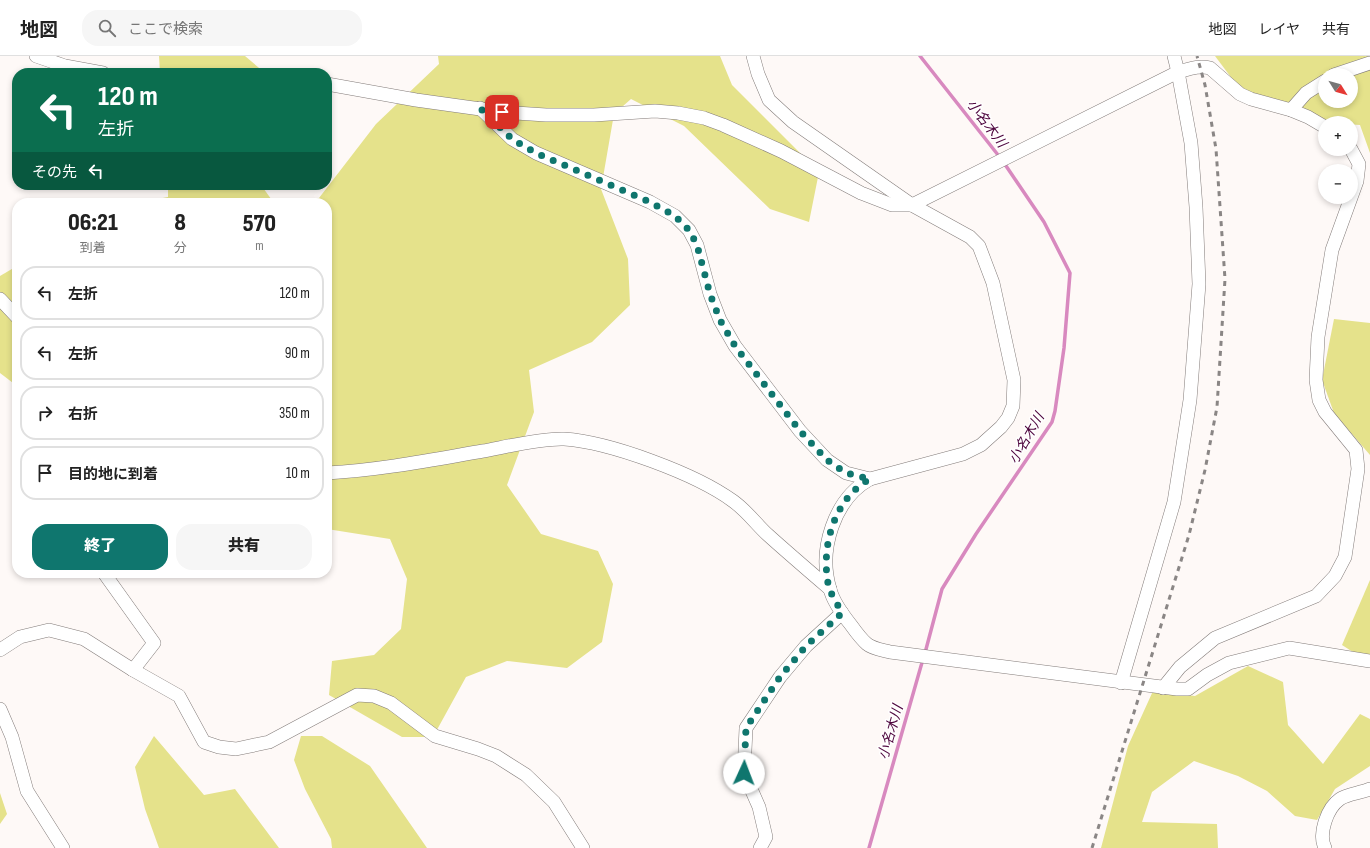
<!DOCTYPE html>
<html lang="ja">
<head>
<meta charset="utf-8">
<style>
	:root { --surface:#fff; --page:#f6f6f6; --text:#222; --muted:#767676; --line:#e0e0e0; --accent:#0f766e }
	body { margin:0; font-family:"Sofia Sans Condensed","Noto Sans JP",sans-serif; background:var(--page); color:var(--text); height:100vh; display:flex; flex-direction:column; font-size:15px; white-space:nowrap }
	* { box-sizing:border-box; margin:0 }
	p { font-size:13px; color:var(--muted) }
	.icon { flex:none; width:22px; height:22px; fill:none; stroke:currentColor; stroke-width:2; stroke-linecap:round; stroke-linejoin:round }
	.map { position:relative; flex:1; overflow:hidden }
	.side { position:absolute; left:12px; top:142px; width:320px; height:380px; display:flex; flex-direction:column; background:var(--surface); border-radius:16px; box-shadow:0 2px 6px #0003 }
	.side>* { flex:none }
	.guide { position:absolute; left:12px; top:12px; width:320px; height:122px; border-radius:16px; box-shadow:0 2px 6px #0003; background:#0b6e4f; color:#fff; overflow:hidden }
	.needle { width:26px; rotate:127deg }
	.fabs { position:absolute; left:1318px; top:12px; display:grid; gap:8px }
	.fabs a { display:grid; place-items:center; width:40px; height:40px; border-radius:50%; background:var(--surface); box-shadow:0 2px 6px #0003; font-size:20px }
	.pin { position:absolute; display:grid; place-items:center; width:34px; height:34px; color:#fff; margin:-17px; border-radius:8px; box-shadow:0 2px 6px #0006 }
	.me { position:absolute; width:44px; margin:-22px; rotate:2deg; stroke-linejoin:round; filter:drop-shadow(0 0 3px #0008) }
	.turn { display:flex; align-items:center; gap:14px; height:84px; padding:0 20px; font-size:18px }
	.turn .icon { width:52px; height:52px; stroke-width:2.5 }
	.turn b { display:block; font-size:28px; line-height:34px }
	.then { display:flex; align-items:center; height:38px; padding:0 20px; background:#0003; gap:8px; font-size:15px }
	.eta { display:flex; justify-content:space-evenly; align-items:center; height:68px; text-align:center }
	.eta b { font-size:24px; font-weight:800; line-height:28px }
	.primary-button { display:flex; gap:8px; margin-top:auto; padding:8px 20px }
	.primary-button a { flex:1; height:46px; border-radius:16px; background:var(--accent); color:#fff; font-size:16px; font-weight:800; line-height:46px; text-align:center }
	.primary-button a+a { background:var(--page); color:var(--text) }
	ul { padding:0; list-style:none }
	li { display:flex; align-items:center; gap:12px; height:54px; margin:0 8px 6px; padding:0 12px; border:2px solid var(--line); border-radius:16px }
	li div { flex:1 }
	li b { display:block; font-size:15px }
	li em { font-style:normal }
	header { display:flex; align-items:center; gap:24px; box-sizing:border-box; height:56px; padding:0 20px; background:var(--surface); border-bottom:1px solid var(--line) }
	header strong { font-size:19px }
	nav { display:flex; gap:22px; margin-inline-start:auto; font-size:14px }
	.search { width:280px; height:36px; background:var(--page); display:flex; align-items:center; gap:10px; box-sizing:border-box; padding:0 14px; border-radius:16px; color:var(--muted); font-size:15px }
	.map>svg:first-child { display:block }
	.green { fill:#e5e28b; fill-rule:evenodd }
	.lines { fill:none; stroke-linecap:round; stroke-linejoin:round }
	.stream { stroke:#d889bf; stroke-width:3.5 }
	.street-casing { stroke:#837c7a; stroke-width:14 }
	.street { stroke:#fff; stroke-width:13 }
	.rail { stroke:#8a8685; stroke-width:3; stroke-dasharray:5 5; stroke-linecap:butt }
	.route { stroke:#0f766e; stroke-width:7; stroke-dasharray:0 12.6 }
	.labels { text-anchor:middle; stroke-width:3; stroke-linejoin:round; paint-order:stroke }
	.water-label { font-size:14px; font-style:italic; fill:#4e063e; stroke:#fff }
</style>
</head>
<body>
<header>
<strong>地図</strong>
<div class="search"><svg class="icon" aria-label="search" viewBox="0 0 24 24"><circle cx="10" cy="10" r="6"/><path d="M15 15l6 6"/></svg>ここで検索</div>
<nav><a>地図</a><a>レイヤ</a><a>共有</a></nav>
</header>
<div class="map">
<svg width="1370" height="792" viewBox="0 0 1370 792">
	<rect width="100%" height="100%" fill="#fef9f7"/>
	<g class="green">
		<path d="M 159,0 L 245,0 L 265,17 L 160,17 Z"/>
		<path d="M 438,0 L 720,0 L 732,29 L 819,116 L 809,166 L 770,153 L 684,70 L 631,43 L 614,58 L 601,133 L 628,203 L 630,249 L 592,286 L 529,314 L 534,356 L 507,429 L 541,478 L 598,495 L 613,528 L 602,586 L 567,612 L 507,605 L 466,621 L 433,681 L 402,681 L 329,639 L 332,605 L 374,599 L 401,573 L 407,523 L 390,483 L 327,473 L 327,147 L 294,147 L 319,142 L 376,68 L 439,8 Z"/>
		<path d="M 1215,0 L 1370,0 L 1370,97 L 1360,69 L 1327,67 L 1239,32 ZM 1325,19 L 1351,19 L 1351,45 L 1325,45 Z"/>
		<path d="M 168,129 L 261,129 L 274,147 L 66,147 L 69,142 L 136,147 L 168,141 Z"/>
		<path d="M 17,210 L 17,330 L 0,317 L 0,220 Z"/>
		<path d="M 1334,263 L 1370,267 L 1370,399 L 1334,357 L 1322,324 Z"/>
		<path d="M 1370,524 L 1370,607 L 1342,589 Z"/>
		<path d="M 1248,610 L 1283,626 L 1288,669 L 1323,708 L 1360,658 L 1370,663 L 1370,710 L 1335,733 L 1317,764 L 1295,760 L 1267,735 L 1238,720 L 1194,705 L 1152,736 L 1142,766 L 1217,768 L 1218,792 L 1101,792 L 1128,690 L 1153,635 L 1195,640 Z"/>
		<path d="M 154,680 L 204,739 L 235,733 L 279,792 L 159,792 L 145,753 L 135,711 Z"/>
		<path d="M 301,680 L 322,680 L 370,710 L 427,792 L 332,792 L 331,783 L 305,733 L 294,704 Z"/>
		<path d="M 0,737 L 7,758 L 0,768 Z"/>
	</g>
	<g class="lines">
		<g class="stream">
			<path d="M 920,0 L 1002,104 L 1044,166 L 1070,217 L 1064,292 L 1055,355 L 1052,366 L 976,478 L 942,533 L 925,597"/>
			<path d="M 869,792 L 923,603"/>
		</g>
		<defs>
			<g id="street">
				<path d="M 36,0 L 65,10 L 103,17"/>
				<path d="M 753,0 L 758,18 L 769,44 L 793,66 L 912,149 L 970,181 L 979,190 L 993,227 L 1014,324 L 1013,350 L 1008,362 L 1001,371 L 981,389 L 963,398 L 870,423 C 834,443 818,494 830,533 C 833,546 843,559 851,569 C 856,576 861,583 867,588 C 873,593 883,594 890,596 L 1177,633 L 1188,633 L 1207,619 L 1229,607 L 1289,592 L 1370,605"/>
				<path d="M 1334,19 L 1370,7"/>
				<path d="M 327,28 L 416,44 L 502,56 L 546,59 L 594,59 L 655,55 L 678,57 L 704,62 L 723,69 L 781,95 L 861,137 L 892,149 L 912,149 L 1178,16 C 1189,13 1199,9 1210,12 L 1240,38 L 1251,43 L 1291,54 L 1308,61 L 1325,71"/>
				<path d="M 480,52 L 512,83 L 536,97 L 650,146 L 675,160 L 689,174 L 697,189 L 710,238 L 720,264 L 735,290 L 800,375 L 827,404 L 846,417 L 870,423"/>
				<path d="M 1291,54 L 1306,37 L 1325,25"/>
				<path d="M 0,243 L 17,261"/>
				<path d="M 327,417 C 380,414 431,404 483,395 C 505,391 542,382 564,383 C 610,386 696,418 733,445 C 747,455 756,468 768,479 C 788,497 809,515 830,533"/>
				<path d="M 104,517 L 154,587 L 133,614"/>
				<path d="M 0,594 L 20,581 L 49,574 L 84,583 L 133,614 L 179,640 L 204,686 L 219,691 L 236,693 L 269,686 L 357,639 L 374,640 L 391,647 L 435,680 L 478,693 L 496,700 L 526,719 L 554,746 L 583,792"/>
				<path d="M 1121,627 L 1174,446 L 1190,344 L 1199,228 L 1196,151 L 1191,87 L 1178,16 L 1174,0"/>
				<path d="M 1163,632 L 1180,611 L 1215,582 L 1316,540 L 1335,520 L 1345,501 L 1358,413 L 1356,394 L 1325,356 L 1319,344 L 1316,324 L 1318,281 L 1332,194 L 1357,125 L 1359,108 L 1351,93"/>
				<path d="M 0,653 L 12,681 L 27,735 L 63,792"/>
				<path d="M 760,792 L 766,781 L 759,751 L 744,717 L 746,672 L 780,621 L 806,590 L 842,557"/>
				<path d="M 1325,792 C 1318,778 1327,752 1340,743 C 1347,738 1361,737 1370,733"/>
			</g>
		</defs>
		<use href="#street" class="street-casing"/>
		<use href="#street" class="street"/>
		<path class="rail" d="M 1092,792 L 1189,479 L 1205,414 L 1217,351 L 1225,223 L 1216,93 L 1205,29 L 1197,0"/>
	</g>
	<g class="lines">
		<path class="route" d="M 502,56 L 480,52 L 512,83 L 536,97 L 650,146 L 675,160 L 689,174 L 697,189 L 710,238 L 720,264 L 735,290 L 800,375 L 827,404 L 846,417 L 870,423 C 833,443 820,493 829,532 C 832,540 838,549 842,557 L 806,590 L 780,621 L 746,672 L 744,717"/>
	</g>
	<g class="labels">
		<g class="water-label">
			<text transform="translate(987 67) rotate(53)" y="5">小名木川</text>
			<text transform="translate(1026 382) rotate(-60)" y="5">小名木川</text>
			<text transform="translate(890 676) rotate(-74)" y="5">小名木川</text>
		</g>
	</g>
</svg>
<div class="fabs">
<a><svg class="needle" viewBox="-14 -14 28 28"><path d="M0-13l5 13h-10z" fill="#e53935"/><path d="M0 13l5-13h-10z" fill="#767676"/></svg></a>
<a>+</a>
<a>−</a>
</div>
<div class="pin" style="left:502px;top:56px;background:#d93025"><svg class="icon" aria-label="arrive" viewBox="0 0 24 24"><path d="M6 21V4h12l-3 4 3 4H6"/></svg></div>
<svg class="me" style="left:744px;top:717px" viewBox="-20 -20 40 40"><circle r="19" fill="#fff"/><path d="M0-13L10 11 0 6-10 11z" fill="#0f766e"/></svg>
<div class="guide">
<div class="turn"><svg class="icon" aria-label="left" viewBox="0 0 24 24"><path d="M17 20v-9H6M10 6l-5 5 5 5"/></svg><div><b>120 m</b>左折</div></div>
<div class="then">その先<svg class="icon" aria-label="left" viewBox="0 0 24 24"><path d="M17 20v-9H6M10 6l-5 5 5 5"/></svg></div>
</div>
<section class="side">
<div class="eta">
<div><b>06:21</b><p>到着</p></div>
<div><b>8</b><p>分</p></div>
<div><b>570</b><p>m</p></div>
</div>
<ul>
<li><svg class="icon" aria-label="left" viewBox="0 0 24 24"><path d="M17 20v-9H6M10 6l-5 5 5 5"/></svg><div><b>左折</b></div><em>120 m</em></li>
<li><svg class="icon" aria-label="left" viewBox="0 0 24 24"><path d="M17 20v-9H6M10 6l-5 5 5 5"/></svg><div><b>左折</b></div><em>90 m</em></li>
<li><svg class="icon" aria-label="right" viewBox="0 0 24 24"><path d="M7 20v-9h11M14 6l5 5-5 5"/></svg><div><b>右折</b></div><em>350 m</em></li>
<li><svg class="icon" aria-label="arrive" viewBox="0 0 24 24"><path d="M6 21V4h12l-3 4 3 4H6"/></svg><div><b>目的地に到着</b></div><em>10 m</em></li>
</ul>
<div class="primary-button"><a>終了</a><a>共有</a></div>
</section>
</div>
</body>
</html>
